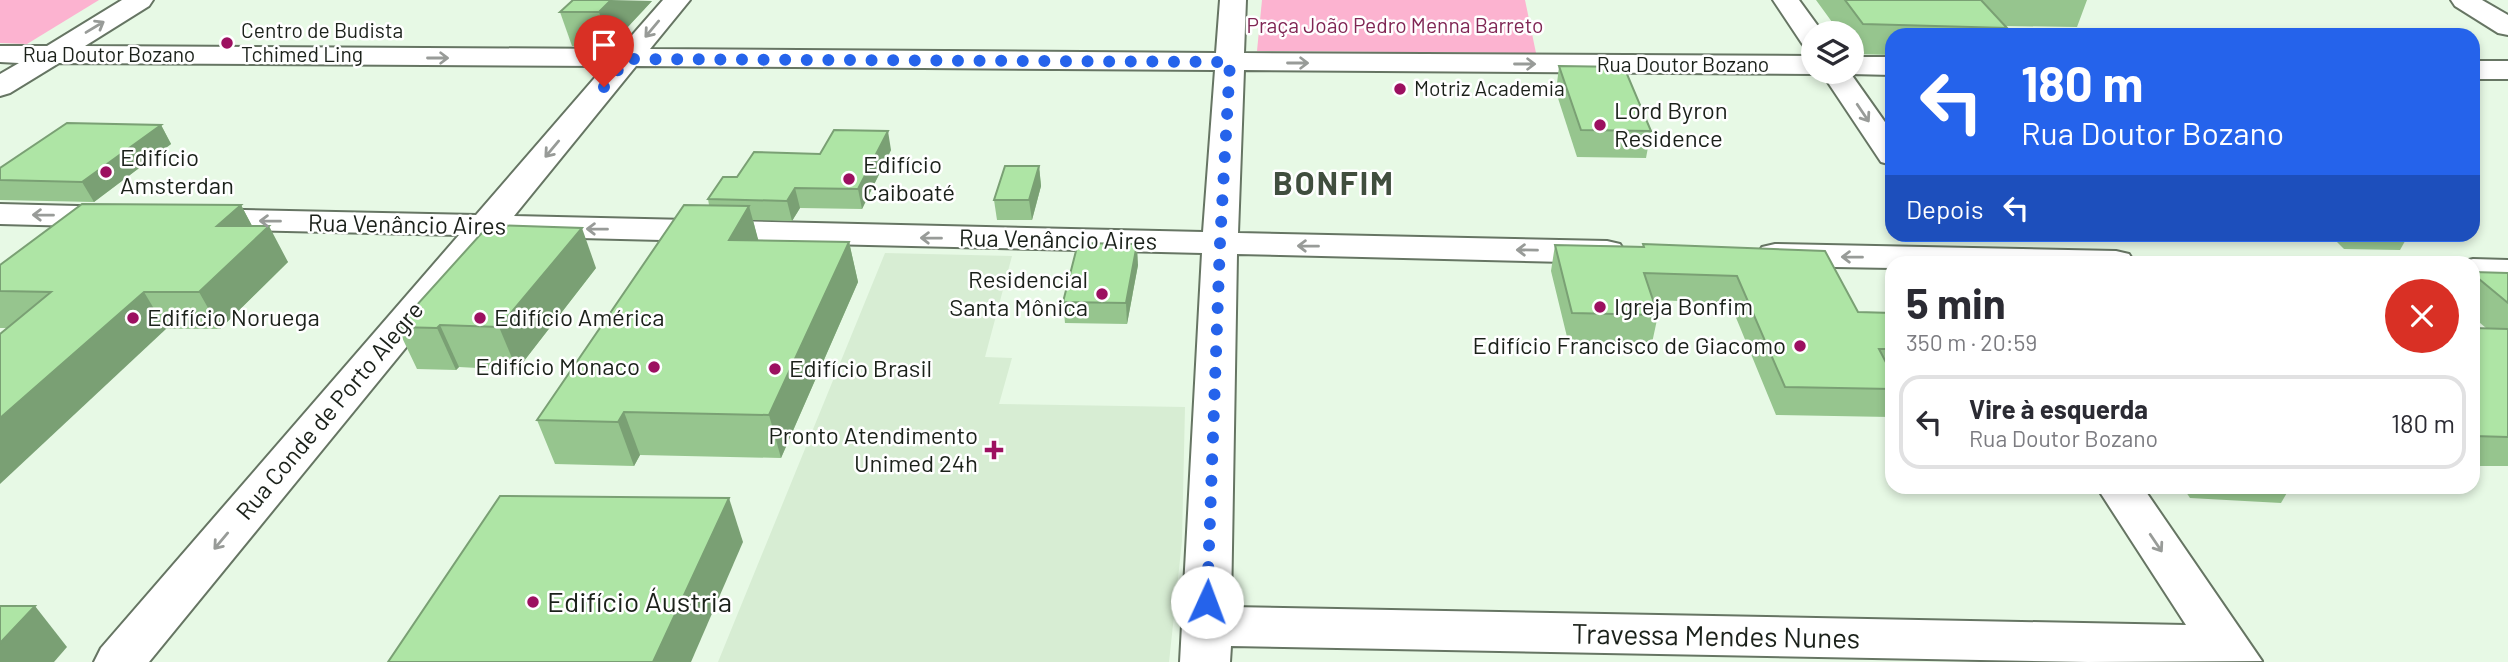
<!DOCTYPE html>
<html lang="pt">
<head>
<meta charset="utf-8">
<style>
	:root { --surface:#fff; --page:#f7f7f7; --text:#2b2b33; --muted:#7c7c81; --line:#e1e1e2 }
	body { margin:0; font-family:Barlow,sans-serif; background:var(--page); color:var(--text); height:100vh; display:flex; flex-direction:column; font-size:26px; white-space:nowrap }
	* { box-sizing:border-box; margin:0 }
	p { font-size:23px; color:var(--muted) }
	.icon { flex:none; width:38px; height:38px; fill:none; stroke:currentColor; stroke-width:2; stroke-linecap:round; stroke-linejoin:round }
	.map { position:relative; flex:1; overflow:hidden }
	.sheet { position:absolute; left:1885px; top:256px; width:595px; height:238px; display:flex; flex-direction:column; background:var(--surface); border-radius:21px; box-shadow:0 4px 10px #0003 }
	.sheet>* { flex:none }
	.guide { position:absolute; left:1885px; top:28px; width:595px; height:214px; border-radius:21px; box-shadow:0 4px 10px #0003; background:#2563eb; color:#fff; overflow:hidden }
	.tools { position:absolute; left:1801px; top:21px; display:grid; gap:14px }
	.tools a { display:grid; place-items:center; width:63px; height:63px; border-radius:50%; background:var(--surface); box-shadow:0 4px 10px #0003; font-size:35px }
	.pin { position:absolute; display:grid; place-items:center; width:60px; height:60px; color:#fff; margin:-72px -30px; border-radius:50% 50% 50% 0; rotate:-45deg; box-shadow:0 0 7px #0007 }
	.pin .icon { rotate:45deg }
	.me { position:absolute; width:77px; margin:-38px; rotate:2deg; stroke-linejoin:round; filter:drop-shadow(0 0 5px #0008) }
	.turn { display:flex; align-items:center; gap:24px; height:147px; padding:0 21px; font-size:32px }
	.turn .icon { width:91px; height:91px; stroke-width:2.5 }
	.turn b { display:block; font-size:49px; line-height:60px }
	.then { display:flex; align-items:center; height:66px; padding:0 21px; background:#0003; gap:14px; font-size:26px }
	.round { display:grid; place-items:center; flex:none; width:74px; height:74px; border-radius:37px; background:var(--page) }
	.overview { display:flex; align-items:center; justify-content:space-between; height:119px; padding:0 21px }
	h1 { font-size:42px; font-weight:700; line-height:52px }
	ul { padding:0; list-style:none }
	li { display:flex; align-items:center; gap:21px; height:94px; margin:0 14px 10px; padding:0 7px; border:4px solid var(--line); border-radius:21px }
	li div { flex:1 }
	li b { display:block; font-size:26px }
	li em { font-style:normal }
	.map>svg:first-child { display:block }
	.built { fill:#d7edd3 }
	.green { fill:#fcb3d0 }
	.lines { fill:none; stroke-linecap:round; stroke-linejoin:round }
	.minor-casing { stroke:#667563; stroke-width:4 }
	.minor { fill:#fff; fill-rule:evenodd }
	.wall { fill:#96c58e }
	.shaded-wall { fill:#7aa074 }
	.building { fill:#aee5a5; stroke:#7aa074; stroke-width:2 }
	.oneway { stroke:#989b98 }
	.route { stroke:#2563eb; stroke-width:12; stroke-dasharray:0 21.6 }
	.poi-dot { fill:#9c1060; stroke:#fff; stroke-width:2.5 }
	.labels { text-anchor:middle; stroke-width:5; stroke-linejoin:round; paint-order:stroke }
	.far-park-label { font-size:21px; fill:#802654; stroke:#fff }
	.far-poi-label { font-size:21px; fill:#1b211a; stroke:#fff; text-anchor:start }
	.far-street-label { font-size:21px; fill:#1b211a; stroke:#fff }
	.poi-label { font-size:24px; fill:#1b211a; stroke:#fff; text-anchor:start }
	.street-label { font-size:24px; fill:#1b211a; stroke:#fff }
	.near-poi-label { font-size:28px; fill:#1b211a; stroke:#fff; text-anchor:start }
	.near-street-label { font-size:28px; fill:#1b211a; stroke:#fff }
	.district-label { font-size:32px; font-weight:bold; letter-spacing:2px; fill:#404e3e; stroke:#fff }
</style>
</head>
<body>
<div class="map">
<svg width="2508" height="662" viewBox="0 0 2508 662">
	<rect width="100%" height="100%" fill="#e7f9e5"/>
	<path class="built" d="M 885,253 L 1012,256 L 985,357 L 1012,358 L 999,404 L 1185,407 L 1182,541 L 1169,662 L 718,662 Z"/>
	<g class="green">
		<path d="M 0,0 L 99,0 L 27,44 L 0,43 Z"/>
		<path d="M 1262,0 L 1525,0 L 1536,53 L 1257,51 Z"/>
	</g>
	<g class="lines">
		<defs>
			<g id="minor">
				<path d="M 122,0 L 153,0 L 149,6 L 85,46 L 620,49 L 663,0 L 690,0 L 650,49 L 1216,53 L 1220,0 L 1246,0 L 1244,53 L 1813,56 L 1813,72 L 1820,72 L 1813,74 L 1244,70 L 1238,233 L 1607,241 L 1620,244 L 1625,252 L 1620,260 L 1607,263 L 1237,254 L 1231,607 L 2186,625 L 2096,486 L 2142,486 L 2262,661 L 2088,662 L 1231,646 L 1230,662 L 1180,662 L 1202,253 L 497,236 L 149,662 L 94,662 L 101,648 L 459,235 L 197,229 L 185,226 L 180,219 L 185,212 L 197,209 L 476,215 L 605,66 L 59,63 L 10,93 L 0,96 L 0,74 L 19,63 L 0,62 L 0,46 L 47,46 ZM 636,66 L 1215,70 L 1203,232 L 514,216 Z"/>
				<path d="M 1773,0 L 1799,0 L 1823,33 L 1813,33 L 1813,47 L 1803,45 Z"/>
				<path d="M 2451,0 L 2482,0 L 2508,15 L 2508,35 L 2498,33 L 2455,6 Z"/>
				<path d="M 1852,57 L 1892,57 L 1892,75 L 1851,74 L 1892,132 L 1892,165 L 1881,162 L 1821,72 L 1852,72 Z"/>
				<rect x="2473" y="61" width="35" height="18"/>
				<path d="M 0,204 L 116,207 L 128,210 L 133,217 L 128,224 L 116,227 L 0,224 Z"/>
				<path d="M 1775,244 L 2116,251 L 2129,254 L 2134,262 L 1892,262 L 1892,268 L 1775,266 L 1762,263 L 1757,255 L 1762,247 Z"/>
				<path d="M 2473,259 L 2508,260 L 2508,282 L 2473,281 L 2473,262 L 2460,262 Z"/>
			</g>
		</defs>
		<use href="#minor" class="minor-casing"/>
		<use href="#minor" class="minor"/>
	</g>
	<g class="wall">
		<path d="M 1816,0 L 2087,0 L 2077,27 L 2006,26 L 2007,28 L 2005,35 L 1892,35 L 1892,55 L 1854,54 L 1852,50 L 1852,33 L 1840,33 Z"/>
		<path d="M 652,1 L 610,46 L 572,46 L 560,12 Z"/>
		<path d="M 1559,66 L 1651,131 L 1646,158 L 1577,157 L 1556,92 Z"/>
		<path d="M 161,125 L 171,144 L 94,202 L 0,200 L 0,168 Z"/>
		<path d="M 891,150 L 862,209 L 800,208 L 792,221 L 753,220 L 758,241 L 849,242 L 858,282 L 781,458 L 640,455 L 634,466 L 555,464 L 537,420 L 709,205 L 708,199 L 737,177 L 820,154 Z"/>
		<path d="M 1039,166 L 1041,186 L 1032,220 L 997,220 L 994,200 Z"/>
		<path d="M 241,205 L 252,226 L 288,262 L 220,329 L 0,328 L 0,265 Z"/>
		<path d="M 1985,234 L 2043,234 L 2041,238 L 1987,237 Z"/>
		<path d="M 2329,234 L 2409,234 L 2400,250 L 2344,249 Z"/>
		<path d="M 1643,244 L 1858,312 L 1892,313 L 1892,412 L 1890,417 L 1776,415 L 1730,303 L 1653,300 L 1658,315 L 1652,343 L 1568,341 L 1551,271 L 1555,245 L 1643,246 Z"/>
		<path d="M 1138,265 L 1127,324 L 1065,323 L 1063,302 Z"/>
		<path d="M 596,268 L 517,370 L 459,367 L 456,370 L 417,369 L 397,327 Z"/>
		<path d="M 2473,272 L 2508,273 L 2508,466 L 2473,466 L 2473,328 L 2486,328 L 2473,317 Z"/>
		<path d="M 2182,486 L 2291,486 L 2281,503 L 2190,498 Z"/>
	</g>
	<g class="shaded-wall">
		<path d="M 611,0 L 652,1 L 610,46 L 599,12 Z"/>
		<path d="M 161,125 L 171,144 L 94,202 L 82,182 Z"/>
		<path d="M 888,131 L 891,150 L 862,209 L 858,189 Z"/>
		<path d="M 1039,166 L 1041,186 L 1032,220 L 1029,200 Z"/>
		<path d="M 795,188 L 800,208 L 792,221 L 787,201 Z"/>
		<path d="M 241,205 L 258,237 L 269,226 L 288,262 L 220,329 L 199,292 L 217,226 Z"/>
		<path d="M 749,206 L 760,246 L 729,240 Z"/>
		<path d="M 582,228 L 596,268 L 517,370 L 499,327 Z"/>
		<path d="M 849,242 L 858,282 L 781,458 L 769,415 Z"/>
		<path d="M 1137,244 L 1138,265 L 1127,324 L 1126,303 Z"/>
		<path d="M 144,292 L 166,329 L 0,484 L 0,418 Z"/>
		<path d="M 440,325 L 459,367 L 456,370 L 437,328 Z"/>
		<path d="M 624,412 L 640,455 L 634,466 L 618,422 Z"/>
		<path d="M 729,498 L 743,542 L 691,662 L 653,662 Z"/>
		<path d="M 35,606 L 67,647 L 54,662 L 0,662 L 0,643 Z"/>
	</g>
	<g class="building">
		<path d="M 573,0 L 611,0 L 599,12 L 560,12 Z"/>
		<path d="M 1845,0 L 1981,0 L 2007,28 L 1863,24 Z"/>
		<path d="M 1559,66 L 1624,67 L 1651,131 L 1581,130 Z"/>
		<path d="M 67,123 L 161,125 L 82,182 L 0,180 L 0,168 Z"/>
		<path d="M 834,130 L 888,131 L 858,189 L 795,188 L 787,201 L 708,199 L 723,177 L 737,177 L 754,152 L 820,154 Z"/>
		<path d="M 1005,166 L 1039,166 L 1029,200 L 994,200 Z"/>
		<path d="M 82,204 L 241,205 L 217,226 L 269,226 L 199,292 L 144,292 L 0,418 L 0,334 L 51,292 L 0,291 L 0,265 Z"/>
		<path d="M 684,205 L 749,206 L 729,240 L 849,242 L 769,415 L 624,412 L 618,422 L 537,420 Z"/>
		<path d="M 489,225 L 582,228 L 499,327 L 440,325 L 437,328 L 397,327 Z"/>
		<path d="M 1078,243 L 1137,244 L 1126,303 L 1063,302 Z"/>
		<path d="M 1643,244 L 1825,251 L 1858,312 L 1892,313 L 1892,349 L 1879,349 L 1892,374 L 1892,389 L 1785,387 L 1737,276 L 1644,273 L 1658,315 L 1572,313 L 1555,245 L 1644,247 Z"/>
		<path d="M 2273,259 L 2347,261 L 2348,262 L 2277,262 Z"/>
		<path d="M 2473,272 L 2508,273 L 2508,303 L 2473,274 Z"/>
		<path d="M 2473,328 L 2508,329 L 2508,437 L 2473,436 Z"/>
		<path d="M 500,496 L 729,498 L 653,662 L 388,662 Z"/>
		<path d="M 0,606 L 35,606 L 0,643 Z"/>
	</g>
	<defs><path id="oneway-shaft" d="M-6 0H5M1.5-3L5.5 0L1.5 3" fill="none" stroke-width="1.6" stroke-linecap="round" stroke-linejoin="round" transform="scale(1.75)"/></defs>
	<g class="oneway">
		<use href="#oneway-shaft" transform="translate(95 27) rotate(-31)"/>
		<use href="#oneway-shaft" transform="translate(652 29) rotate(130)"/>
		<use href="#oneway-shaft" transform="translate(438 58)"/>
		<use href="#oneway-shaft" transform="translate(1298 63)"/>
		<use href="#oneway-shaft" transform="translate(1525 64)"/>
		<use href="#oneway-shaft" transform="translate(1863 113) rotate(56)"/>
		<use href="#oneway-shaft" transform="translate(552 149) rotate(130)"/>
		<use href="#oneway-shaft" transform="translate(43 215) rotate(-179)"/>
		<use href="#oneway-shaft" transform="translate(270 221) rotate(-179)"/>
		<use href="#oneway-shaft" transform="translate(597 229) rotate(-179)"/>
		<use href="#oneway-shaft" transform="translate(931 238) rotate(-179)"/>
		<use href="#oneway-shaft" transform="translate(1308 246) rotate(-179)"/>
		<use href="#oneway-shaft" transform="translate(1527 250) rotate(-179)"/>
		<use href="#oneway-shaft" transform="translate(1852 257) rotate(-179)"/>
		<use href="#oneway-shaft" transform="translate(221 541) rotate(130)"/>
		<use href="#oneway-shaft" transform="translate(2156 543) rotate(56)"/>
	</g>
	<g class="lines">
		<path class="route" d="M 604,87 L 627,59 L 1230,62 L 1220,243 L 1207,602"/>
	</g>
	<g class="poi-dot">
		<circle cx="227" cy="43" r="7"/>
		<circle cx="1400" cy="89" r="7"/>
		<circle cx="1600" cy="125" r="7"/>
		<circle cx="106" cy="172" r="7"/>
		<circle cx="849" cy="179" r="7"/>
		<circle cx="1102" cy="294" r="7"/>
		<circle cx="1600" cy="307" r="7"/>
		<circle cx="133" cy="318" r="7"/>
		<circle cx="480" cy="318" r="7"/>
		<circle cx="1800" cy="346" r="7"/>
		<circle cx="654" cy="367" r="7"/>
		<circle cx="775" cy="369" r="7"/>
		<path d="M990.5 439.5h7v7h7v7h-7v7h-7v-7h-7v-7h7z"/>
		<circle cx="533" cy="602" r="7"/>
	</g>
	<g class="labels">
		<g class="far-park-label">
			<text x="1395" y="33">Praça João Pedro Menna Barreto</text>
		</g>
		<g class="far-poi-label">
			<text x="241" y="38">Centro de Budista<tspan x="241" dy="24">Tchimed Ling</tspan></text>
			<text x="1414" y="96">Motriz Academia</text>
		</g>
		<g class="far-street-label">
			<text x="109" y="62">Rua Doutor Bozano</text>
			<text x="1683" y="72">Rua Doutor Bozano</text>
		</g>
		<g class="poi-label">
			<text x="1614" y="119">Lord Byron<tspan x="1614" dy="28">Residence</tspan></text>
			<text x="120" y="166">Edifício<tspan x="120" dy="28">Amsterdan</tspan></text>
			<text x="863" y="173">Edifício<tspan x="863" dy="28">Caiboaté</tspan></text>
			<text x="1088" y="288" text-anchor="end">Residencial<tspan x="1088" dy="28">Santa Mônica</tspan></text>
			<text x="1614" y="315">Igreja Bonfim</text>
			<text x="147" y="326">Edifício Noruega</text>
			<text x="494" y="326">Edifício América</text>
			<text x="1786" y="354" text-anchor="end">Edifício Francisco de Giacomo</text>
			<text x="640" y="375" text-anchor="end">Edifício Monaco</text>
			<text x="789" y="377">Edifício Brasil</text>
			<text x="978" y="444" text-anchor="end">Pronto Atendimento<tspan x="978" dy="28">Unimed 24h</tspan></text>
		</g>
		<g class="street-label">
			<text transform="translate(407 225) rotate(1)" y="8">Rua Venâncio Aires</text>
			<text transform="translate(1058 240) rotate(1)" y="8">Rua Venâncio Aires</text>
			<text transform="translate(330 411) rotate(-50)" y="8">Rua Conde de Porto Alegre</text>
		</g>
		<g class="near-poi-label">
			<text x="547" y="612">Edifício Áustria</text>
		</g>
		<g class="near-street-label">
			<text transform="translate(1716 636) rotate(1)" y="10">Travessa Mendes Nunes</text>
		</g>
		<g class="district-label">
			<text x="1334" y="195">BONFIM</text>
		</g>
	</g>
</svg>
<div class="tools">
<a><svg class="icon" aria-label="layers" viewBox="0 0 24 24"><path d="M12 4l9 5-9 5-9-5zM3 14l9 5 9-5"/></svg></a>
</div>
<div class="pin" style="left:604px;top:87px;background:#d93025"><svg class="icon" aria-label="arrive" viewBox="0 0 24 24"><path d="M6 21V4h12l-3 4 3 4H6"/></svg></div>
<svg class="me" style="left:1207px;top:602px" viewBox="-20 -20 40 40"><circle r="19" fill="#fff"/><path d="M0-13L10 11 0 6-10 11z" fill="#2563eb"/></svg>
<div class="guide">
<div class="turn"><svg class="icon" aria-label="left" viewBox="0 0 24 24"><path d="M17 20v-9H6M10 6l-5 5 5 5"/></svg><div><b>180 m</b>Rua Doutor Bozano</div></div>
<div class="then">Depois<svg class="icon" aria-label="left" viewBox="0 0 24 24"><path d="M17 20v-9H6M10 6l-5 5 5 5"/></svg></div>
</div>
<section class="sheet">
<div class="overview"><div><h1>5 min</h1><p>350 m · 20:59</p></div><a class="round" style="background:#d93025;color:#fff"><svg class="icon" aria-label="close" viewBox="0 0 24 24"><path d="M6 6l12 12M18 6L6 18"/></svg></a></div>
<ul>
<li><svg class="icon" aria-label="left" viewBox="0 0 24 24"><path d="M17 20v-9H6M10 6l-5 5 5 5"/></svg><div><b>Vire à esquerda</b><p>Rua Doutor Bozano</p></div><em>180 m</em></li>
</ul>
</section>
</div>
</body>
</html>
